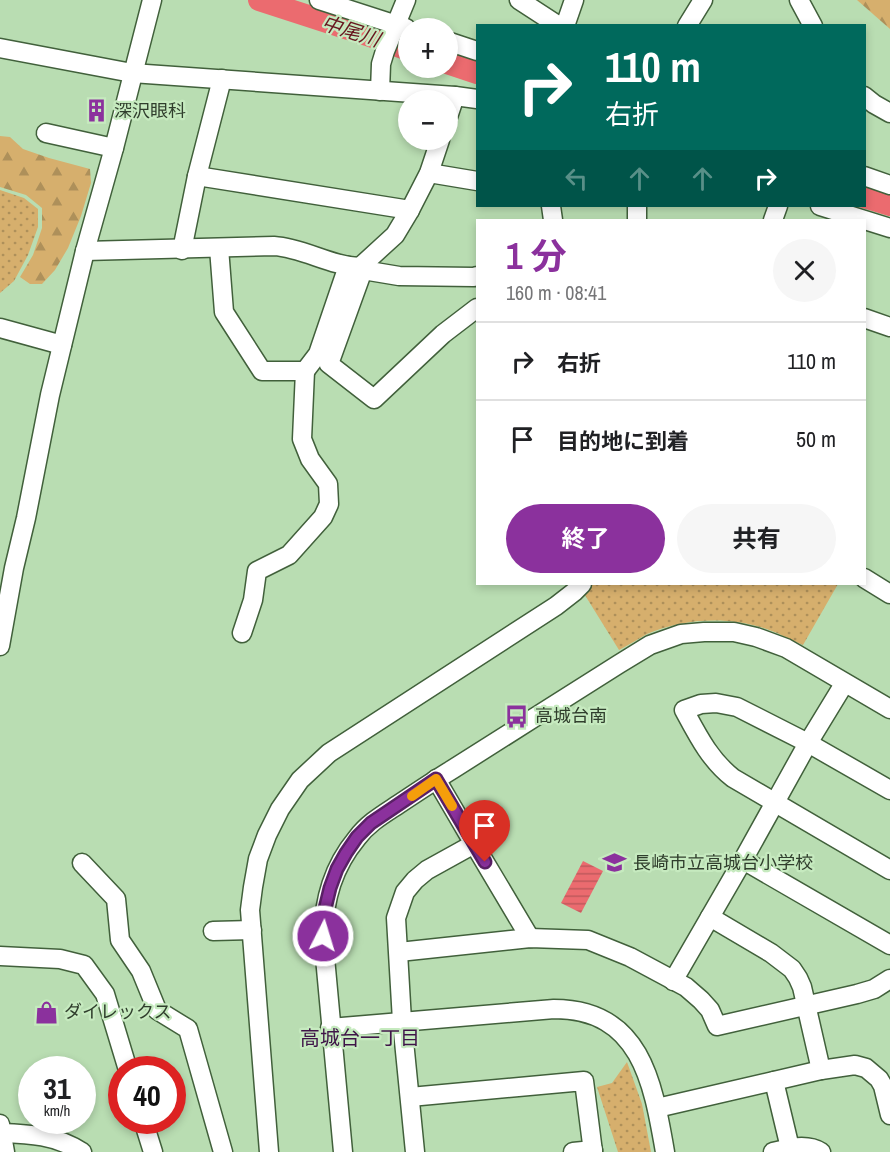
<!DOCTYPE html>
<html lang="ja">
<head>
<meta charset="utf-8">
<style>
	:root { --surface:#fff; --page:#f6f6f6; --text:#202124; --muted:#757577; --line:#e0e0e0; --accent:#8b319d }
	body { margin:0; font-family:"Archivo Narrow","Noto Sans JP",sans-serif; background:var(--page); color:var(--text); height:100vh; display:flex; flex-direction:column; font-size:22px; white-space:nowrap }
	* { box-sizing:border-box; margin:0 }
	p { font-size:20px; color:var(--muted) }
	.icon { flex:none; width:33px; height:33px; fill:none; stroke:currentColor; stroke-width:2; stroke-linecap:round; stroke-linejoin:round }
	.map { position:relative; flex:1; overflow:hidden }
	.sheet { position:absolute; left:476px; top:219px; width:390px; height:366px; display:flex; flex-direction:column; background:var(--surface); border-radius:0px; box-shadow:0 3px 9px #0003 }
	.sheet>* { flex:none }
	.guide { position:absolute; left:476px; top:24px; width:390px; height:183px; border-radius:0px; box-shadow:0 3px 9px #0003; background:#00695c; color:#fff; overflow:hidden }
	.buttons { position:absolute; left:398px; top:18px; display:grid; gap:12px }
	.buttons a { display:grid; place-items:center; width:60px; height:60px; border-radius:50%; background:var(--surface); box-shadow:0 3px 9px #0003; font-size:30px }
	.speed { position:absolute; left:18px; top:1056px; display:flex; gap:12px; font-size:30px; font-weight:700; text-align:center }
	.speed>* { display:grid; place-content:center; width:78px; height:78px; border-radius:50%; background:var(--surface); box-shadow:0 3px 9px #0003; line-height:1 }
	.speed small { font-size:15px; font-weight:400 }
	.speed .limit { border:9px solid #d22; background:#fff; color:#111 }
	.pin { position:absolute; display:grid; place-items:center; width:51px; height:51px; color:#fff; margin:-62px -26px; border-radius:50% 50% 50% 0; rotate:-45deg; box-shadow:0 0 6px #0007 }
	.pin .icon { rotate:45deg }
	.me { position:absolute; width:66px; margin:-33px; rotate:5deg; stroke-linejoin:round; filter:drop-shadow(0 0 4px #0008) }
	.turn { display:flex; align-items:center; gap:21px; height:126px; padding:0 30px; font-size:27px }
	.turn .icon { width:78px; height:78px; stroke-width:2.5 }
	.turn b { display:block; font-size:42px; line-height:51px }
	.lanes { display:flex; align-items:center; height:57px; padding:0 30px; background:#0003; justify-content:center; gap:30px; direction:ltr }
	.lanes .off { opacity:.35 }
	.round { display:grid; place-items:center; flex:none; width:63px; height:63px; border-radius:32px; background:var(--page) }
	.overview { display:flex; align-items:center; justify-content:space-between; height:102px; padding:0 30px }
	h1 { font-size:36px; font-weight:700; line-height:45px; color:var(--accent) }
	.action { display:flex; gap:12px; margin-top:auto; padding:12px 30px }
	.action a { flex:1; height:69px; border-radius:36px; background:var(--accent); color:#fff; font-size:24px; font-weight:700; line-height:69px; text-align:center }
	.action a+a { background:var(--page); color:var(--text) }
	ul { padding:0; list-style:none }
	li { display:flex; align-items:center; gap:18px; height:78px; padding:0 30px; border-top:2px solid var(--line) }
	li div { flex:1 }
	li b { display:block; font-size:22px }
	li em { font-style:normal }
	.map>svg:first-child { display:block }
	.forest { fill:url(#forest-firs) }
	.park { fill:url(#park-dots) }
	.water { fill:url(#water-rules) }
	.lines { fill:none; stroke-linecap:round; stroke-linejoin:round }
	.river { stroke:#eb6b6f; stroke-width:22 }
	.minor-casing { stroke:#41603b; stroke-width:21 }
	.minor { stroke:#fff; stroke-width:18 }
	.route-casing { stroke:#5a2066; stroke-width:15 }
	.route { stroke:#8b319d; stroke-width:10 }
	.slow { stroke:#f59e0b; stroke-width:10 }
	.labels { text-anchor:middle; stroke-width:4.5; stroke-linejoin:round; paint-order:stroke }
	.poi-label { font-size:18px; fill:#303e2d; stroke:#c6eabf; text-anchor:start }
	.water-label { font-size:20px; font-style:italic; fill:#68171f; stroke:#c6eabf }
	.neighbourhood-label { font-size:20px; fill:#3f1448; stroke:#c6eabf }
</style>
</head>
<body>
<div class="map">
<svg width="890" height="1152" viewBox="0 0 890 1152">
	<defs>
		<pattern id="forest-firs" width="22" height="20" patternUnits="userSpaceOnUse" patternTransform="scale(1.5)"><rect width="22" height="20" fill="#d6af6d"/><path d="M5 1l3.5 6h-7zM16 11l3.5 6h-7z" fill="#ae905a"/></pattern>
		<pattern id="park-dots" width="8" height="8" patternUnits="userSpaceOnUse" patternTransform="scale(1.5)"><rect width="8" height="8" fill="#d6af6d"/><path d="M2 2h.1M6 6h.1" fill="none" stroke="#ae905a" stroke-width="1.8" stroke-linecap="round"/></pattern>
		<pattern id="water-rules" width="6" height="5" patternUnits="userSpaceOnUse" patternTransform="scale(1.5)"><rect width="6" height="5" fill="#eb6b6f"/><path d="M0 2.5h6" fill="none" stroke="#bf595c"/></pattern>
	</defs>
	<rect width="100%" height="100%" fill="#b9ddb2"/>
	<g class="forest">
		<path d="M 857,0 L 890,0 L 890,29 Z"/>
		<path d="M 0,136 L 10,137 L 23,149 L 49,158 L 90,169 L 91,183 L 81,216 L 68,248 L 55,270 L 42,284 L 30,284 L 20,277 L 33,255 L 42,228 L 42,208 L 26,195 L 0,187 Z"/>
	</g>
	<g class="park">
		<path d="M 0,190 L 24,198 L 38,209 L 38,227 L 28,255 L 14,281 L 0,293 Z"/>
		<path d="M 592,584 L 838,584 L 803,645 C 789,639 775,631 760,627 C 726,616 680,619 647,634 C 638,639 629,645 619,650 L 583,592 Z"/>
		<path d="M 627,1062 L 642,1104 L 651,1152 L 618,1152 L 597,1087 L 612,1083 Z"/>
	</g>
	<path class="water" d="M 583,861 L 603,871 L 581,913 L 561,903 Z"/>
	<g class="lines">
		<g class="river">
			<path d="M 259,0 L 367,35 L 408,50"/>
			<path d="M 447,63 L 477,73"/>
			<path d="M 864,197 L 890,205"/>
		</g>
		<defs>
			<g id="minor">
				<path d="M 319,0 L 406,28"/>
				<path d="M 519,0 L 559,26"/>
				<path d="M 799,0 L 813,26"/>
				<path d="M 565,26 L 574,0"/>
				<path d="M 687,26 L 703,0"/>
				<path d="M 447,41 L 477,51"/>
				<path d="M 0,48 L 132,73 L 455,96 L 477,99"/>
				<path d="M 380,91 L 381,64 L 385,51 L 406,0"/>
				<path d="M 864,96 L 874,104 L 890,113"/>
				<path d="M 447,120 L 455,96"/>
				<path d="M 46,133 L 114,148"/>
				<path d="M 429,173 L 477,181"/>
				<path d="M 197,176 L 410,210"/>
				<path d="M 864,176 L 890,185"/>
				<path d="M 551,206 L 553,220"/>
				<path d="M 637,206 L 637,220"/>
				<path d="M 820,206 L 890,228"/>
				<path d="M 773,220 L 778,206"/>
				<path d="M 219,248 L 224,312 L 262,371 L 305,371 L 318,354 L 348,266"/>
				<path d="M 182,250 L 197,176 L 222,79"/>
				<path d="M 85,251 L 274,246 C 304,248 330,266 360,267 L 363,270 L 399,276 L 474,277 L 477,276"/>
				<path d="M 360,267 L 395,235 L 410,210 L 429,173 L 440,140"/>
				<path d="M 363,270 L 329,364 L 374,399 L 443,334 L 477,308"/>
				<path d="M 864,318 L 890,327"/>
				<path d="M 0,328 L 62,345"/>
				<path d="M 864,578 L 890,594"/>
				<path d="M 242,633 L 253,600 L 257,571 L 289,555 L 323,517 L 329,504 L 328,484 L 310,459 L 302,439 L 305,371"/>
				<path d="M 0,646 L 14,568 L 26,518 L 50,395 L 85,251 L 114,148 L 152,0"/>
				<path d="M 436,779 L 474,844"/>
				<path d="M 890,790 L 808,743 L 737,707 L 716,703 L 701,704 L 684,710 C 698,736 710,760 733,778 L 890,870"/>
				<path d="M 743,860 L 890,945"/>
				<path d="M 82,863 L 116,899 L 120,940 L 141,971 L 157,1010 L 188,1029 L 223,1152"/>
				<path d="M 710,917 L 771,953 L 792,969 L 798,978 L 802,987 L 821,1070"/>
				<path d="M 213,931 L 252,930"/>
				<path d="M 399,952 L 530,938 L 588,940 L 630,957 L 686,987 L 701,1000 L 710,1010 L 717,1026 L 857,994 L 874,989 L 890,979"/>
				<path d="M 0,956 L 60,959 L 84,965 L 105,994 L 128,1070"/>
				<path d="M 673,981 L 743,860 L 808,743 L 844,684"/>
				<path d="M 330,1028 L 554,1009 C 641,1009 653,1083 665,1152"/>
				<path d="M 774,1081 L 790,1148"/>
				<path d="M 410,1097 L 584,1081 L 593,1152"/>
				<path d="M 657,1108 L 821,1070 L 855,1065 L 866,1068 L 879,1079 L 883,1086 L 890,1115"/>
				<path d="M 143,1120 L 153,1152"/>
				<path d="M 0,1124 L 5,1152"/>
				<path d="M 0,1133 C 30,1134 56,1135 82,1152"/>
				<path d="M 269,1152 L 250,910 L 253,887 L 258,859 L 267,835 L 280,809 L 300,780 L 329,753 L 556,606 L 574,592 L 582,584"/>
				<path d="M 343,1152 L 323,936 C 324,899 333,867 357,838 C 368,823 384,814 399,804 C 417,792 435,780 453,769 C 508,734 564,699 619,664 L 650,645 L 681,634 L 704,632 L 734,632 L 756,637 L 786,648 L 890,709"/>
				<path d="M 415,1152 L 402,1021 L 396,918 L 405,892 L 415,880 L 427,870 L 474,844 L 530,938"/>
				<path d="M 573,1152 L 593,1150"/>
				<path d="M 773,1152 C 788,1148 807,1143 821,1152"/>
			</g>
		</defs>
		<use href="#minor" class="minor-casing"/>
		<use href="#minor" class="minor"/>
	</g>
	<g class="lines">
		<defs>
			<path id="route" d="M 323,936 L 324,913 L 330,888 L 337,869 L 346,853 L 357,837 L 371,823 L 436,779 L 485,862"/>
		</defs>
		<use href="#route" class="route-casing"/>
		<use href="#route" class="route"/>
		<path class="slow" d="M 412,796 L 436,779 L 452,806"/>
	</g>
	<defs>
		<symbol id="building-bare" viewBox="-9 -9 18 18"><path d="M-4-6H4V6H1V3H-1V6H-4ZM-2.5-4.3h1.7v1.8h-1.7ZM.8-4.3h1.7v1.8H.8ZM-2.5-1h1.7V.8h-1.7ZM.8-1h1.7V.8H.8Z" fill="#8b319d" stroke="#c6eabf" stroke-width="2.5" paint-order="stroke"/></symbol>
		<symbol id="bus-bare" viewBox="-9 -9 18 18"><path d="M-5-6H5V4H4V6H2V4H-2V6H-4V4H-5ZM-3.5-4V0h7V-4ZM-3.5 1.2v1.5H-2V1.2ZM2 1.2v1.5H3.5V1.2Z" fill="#8b319d" stroke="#c6eabf" stroke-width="2.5" paint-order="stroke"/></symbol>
		<symbol id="school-bare" viewBox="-9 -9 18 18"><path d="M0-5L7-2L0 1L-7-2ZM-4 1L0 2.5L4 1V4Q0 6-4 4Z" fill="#8b319d" stroke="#c6eabf" stroke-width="2.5" paint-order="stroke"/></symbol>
		<symbol id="shop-bare" viewBox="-9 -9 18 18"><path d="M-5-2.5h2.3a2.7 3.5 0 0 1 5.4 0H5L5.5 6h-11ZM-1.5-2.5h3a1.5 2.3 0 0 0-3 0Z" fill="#8b319d" stroke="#c6eabf" stroke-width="2.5" paint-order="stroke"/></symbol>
	</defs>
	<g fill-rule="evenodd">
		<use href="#building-bare" x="80" y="94" width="33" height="33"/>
		<use href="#bus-bare" x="500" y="700" width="33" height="33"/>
		<use href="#school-bare" x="598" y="846" width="33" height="33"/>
		<use href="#shop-bare" x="30" y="996" width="33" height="33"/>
	</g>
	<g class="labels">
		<g class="poi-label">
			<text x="114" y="117">深沢眼科</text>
			<text x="535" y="722">高城台南</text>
			<text x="633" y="869">長崎市立高城台小学校</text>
			<text x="64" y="1018">ダイレックス</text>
		</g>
		<g class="water-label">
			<text transform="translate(351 31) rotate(18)" y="7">中尾川</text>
		</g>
		<g class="neighbourhood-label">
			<text x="360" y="1045">高城台一丁目</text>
		</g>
	</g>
</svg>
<div class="buttons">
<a>+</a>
<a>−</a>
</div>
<div class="speed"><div>31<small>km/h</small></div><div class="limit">40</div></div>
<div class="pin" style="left:485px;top:862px;background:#d93025"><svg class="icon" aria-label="arrive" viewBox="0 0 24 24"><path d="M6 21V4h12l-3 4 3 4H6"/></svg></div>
<svg class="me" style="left:323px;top:936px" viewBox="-20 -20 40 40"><circle r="17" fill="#8b319d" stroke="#fff" stroke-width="3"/><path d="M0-11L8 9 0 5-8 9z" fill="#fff"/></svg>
<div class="guide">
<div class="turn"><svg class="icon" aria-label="right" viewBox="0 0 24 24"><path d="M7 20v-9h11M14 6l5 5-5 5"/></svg><div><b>110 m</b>右折</div></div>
<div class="lanes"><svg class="icon off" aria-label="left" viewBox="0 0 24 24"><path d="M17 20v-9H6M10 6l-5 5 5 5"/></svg><svg class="icon off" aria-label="ahead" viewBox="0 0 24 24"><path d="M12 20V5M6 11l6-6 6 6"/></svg><svg class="icon off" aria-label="ahead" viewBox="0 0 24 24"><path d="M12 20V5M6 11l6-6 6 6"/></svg><svg class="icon" aria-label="right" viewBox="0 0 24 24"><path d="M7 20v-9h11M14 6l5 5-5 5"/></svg></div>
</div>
<section class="sheet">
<div class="overview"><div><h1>1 分</h1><p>160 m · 08:41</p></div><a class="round"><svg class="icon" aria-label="close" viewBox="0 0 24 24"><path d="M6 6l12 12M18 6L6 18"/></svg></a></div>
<ul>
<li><svg class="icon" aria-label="right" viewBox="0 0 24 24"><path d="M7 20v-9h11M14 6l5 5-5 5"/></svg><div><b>右折</b></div><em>110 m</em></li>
<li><svg class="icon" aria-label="arrive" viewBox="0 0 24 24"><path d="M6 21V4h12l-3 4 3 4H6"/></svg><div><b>目的地に到着</b></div><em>50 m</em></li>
</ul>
<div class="action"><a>終了</a><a>共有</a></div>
</section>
</div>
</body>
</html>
